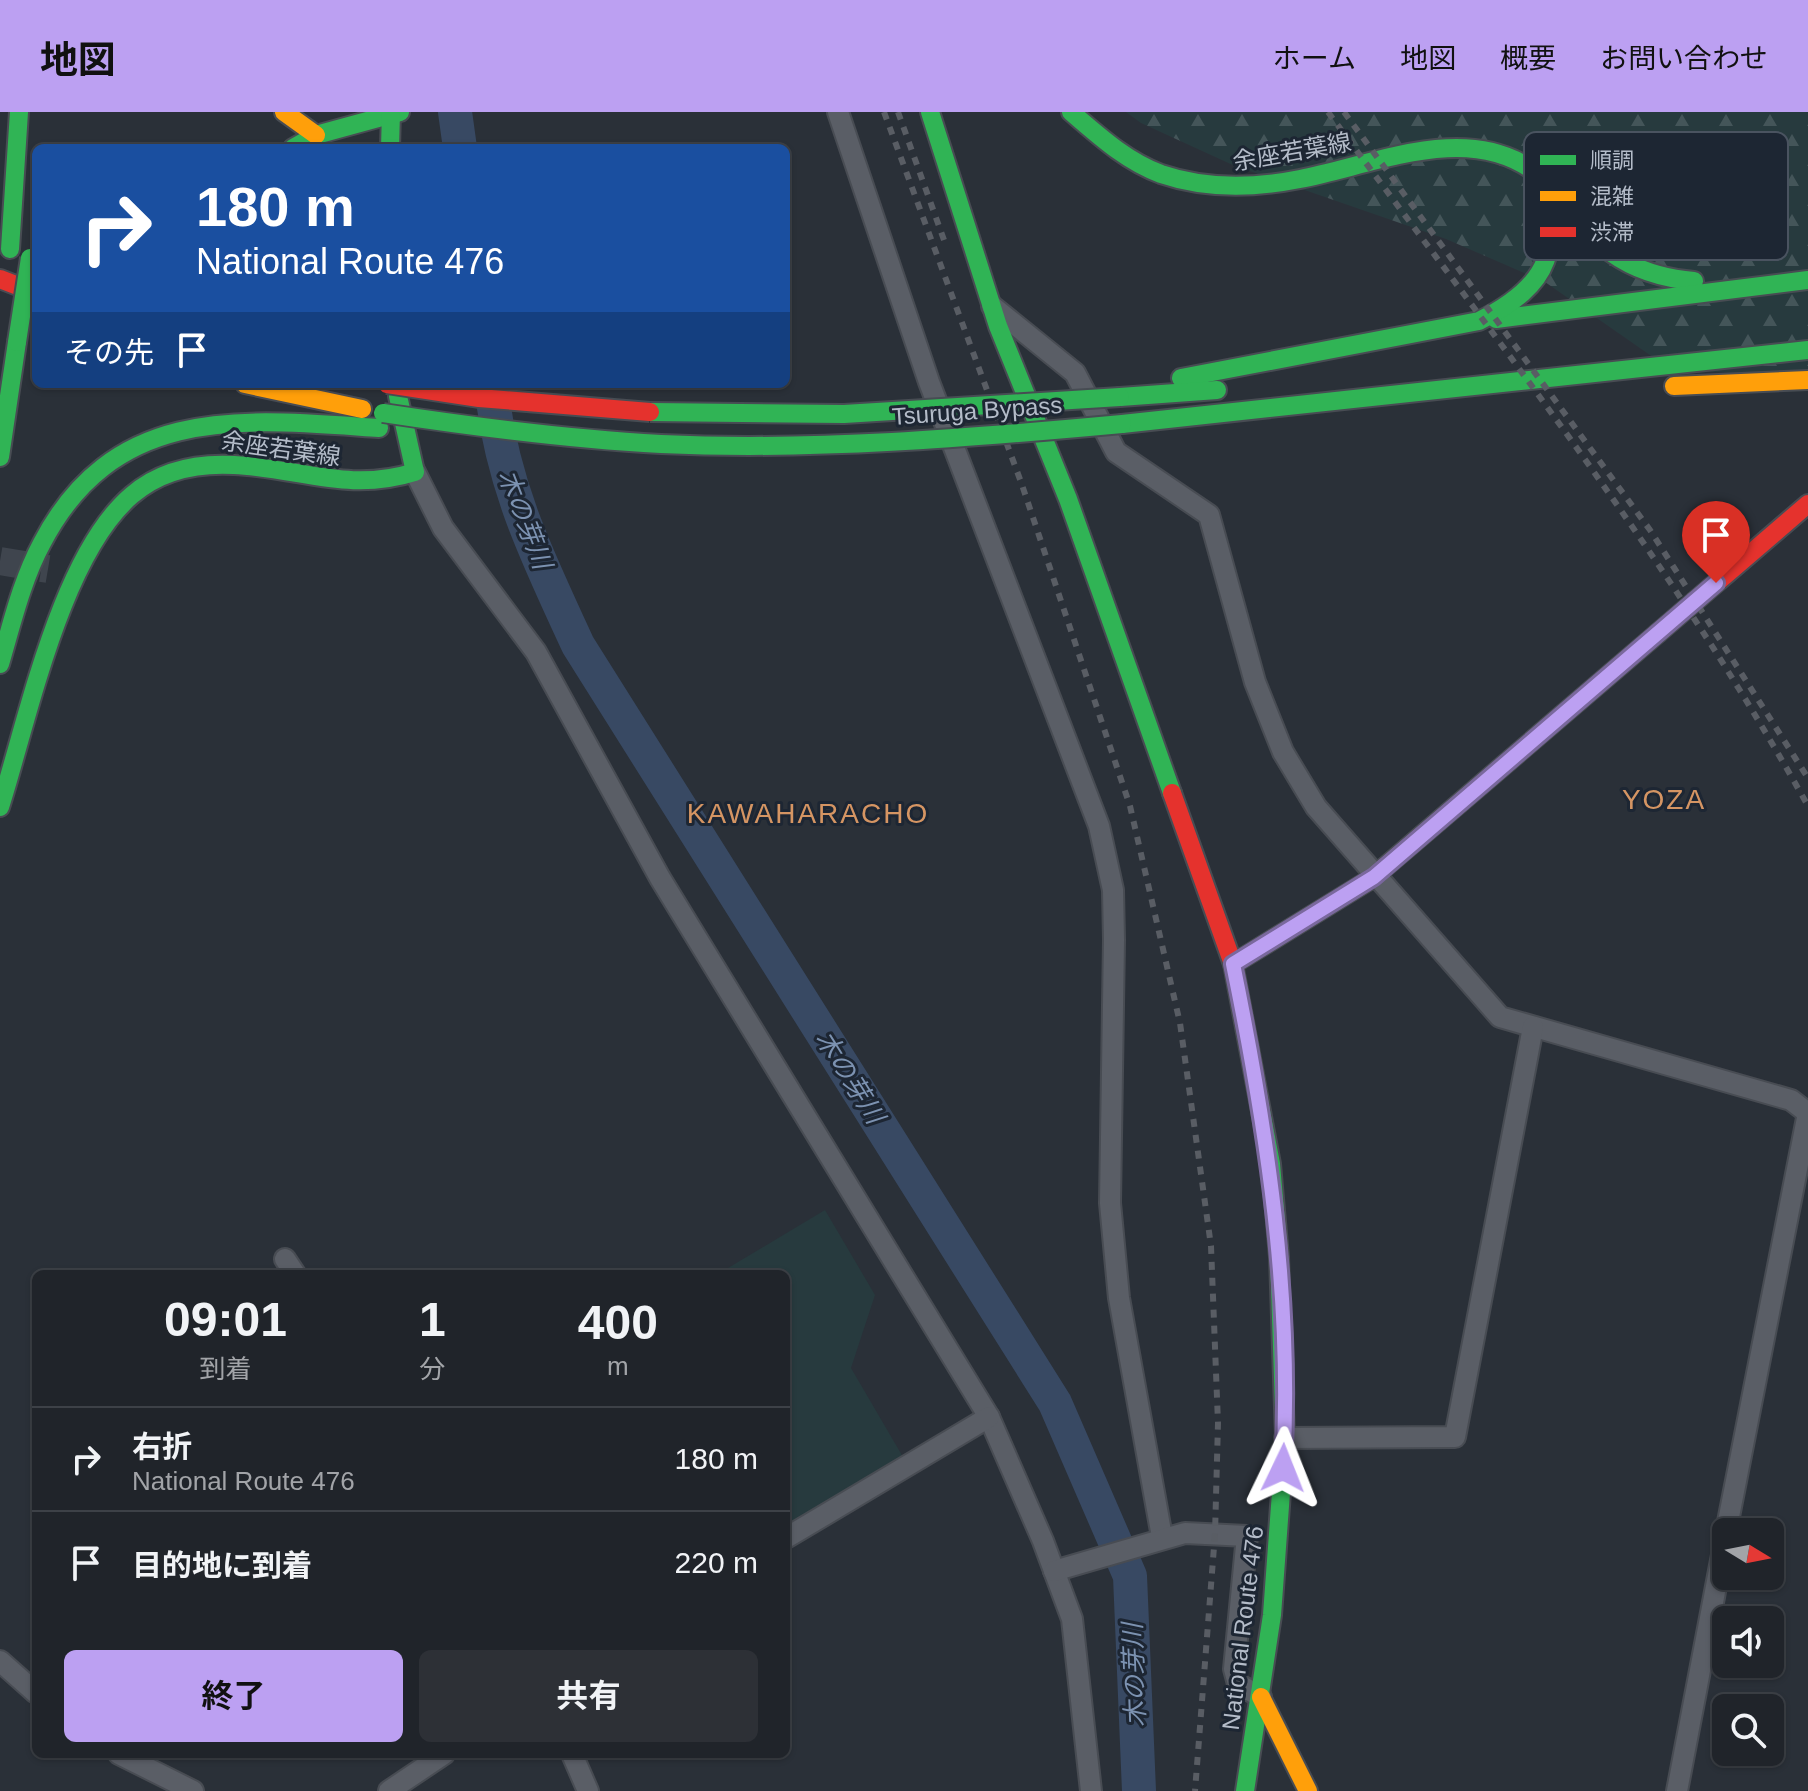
<!DOCTYPE html>
<html lang="ja">
<head>
<meta charset="utf-8">
<style>
	:root { --surface:#20242a; --page:#2d3036; --text:#f1f3f6; --muted:#a2a4a8; --line:#3d4147; --accent:#bca0f2 }
	body { margin:0; font-family:Helvetica,"Noto Sans JP",sans-serif; background:var(--page); color:var(--text); height:100vh; display:flex; flex-direction:column; font-size:30px; white-space:nowrap }
	* { box-sizing:border-box; margin:0 }
	p { font-size:26px; color:var(--muted) }
	.icon { flex:none; width:44px; height:44px; fill:none; stroke:currentColor; stroke-width:2; stroke-linecap:round; stroke-linejoin:round }
	.map { position:relative; flex:1; overflow:hidden }
	.sheet { position:absolute; left:32px; top:1158px; width:758px; height:488px; display:flex; flex-direction:column; background:var(--surface); border-radius:12px; box-shadow:0 2px 6px #0004,0 0 0 2px var(--line) }
	.sheet>* { flex:none }
	.banner { position:absolute; left:32px; top:32px; width:758px; height:244px; border-radius:12px; box-shadow:0 2px 6px #0004,0 0 0 2px var(--line); background:#1a4fa0; color:#fff; overflow:hidden }
	.needle { width:52px; rotate:100deg }
	.fabs { position:absolute; left:1712px; top:1406px; display:grid; gap:16px }
	.fabs a { display:grid; place-items:center; width:72px; height:72px; border-radius:12px; background:var(--surface); box-shadow:0 2px 6px #0004,0 0 0 2px var(--line); font-size:40px }
	.pin { position:absolute; display:grid; place-items:center; width:68px; height:68px; color:#fff; margin:-82px -34px; border-radius:50% 50% 50% 0; rotate:-45deg; box-shadow:0 0 8px #0007 }
	.pin .icon { rotate:45deg }
	.me { position:absolute; width:88px; margin:-44px; rotate:2deg; stroke-linejoin:round; filter:drop-shadow(0 0 6px #0008) }
	.turn { display:flex; align-items:center; gap:28px; height:168px; padding:0 32px; font-size:36px }
	.turn .icon { width:104px; height:104px; stroke-width:2.5 }
	.turn b { display:block; font-size:56px; line-height:68px }
	.then { display:flex; align-items:center; height:76px; padding:0 32px; background:#0003; gap:16px; font-size:30px }
	.eta { display:flex; justify-content:space-evenly; align-items:center; height:136px; text-align:center }
	.eta b { font-size:48px; font-weight:700; line-height:56px }
	.primary-button { display:flex; gap:16px; margin-top:auto; padding:16px 32px }
	.primary-button a { flex:1; height:92px; border-radius:12px; background:var(--accent); color:#111; font-size:32px; font-weight:700; line-height:92px; text-align:center }
	.primary-button a+a { background:var(--page); color:var(--text) }
	ul { padding:0; list-style:none }
	li { display:flex; align-items:center; gap:24px; height:104px; padding:0 32px; border-top:2px solid var(--line) }
	li div { flex:1 }
	li b { display:block; font-size:30px }
	li em { font-style:normal }
	header { display:flex; align-items:center; gap:48px; box-sizing:border-box; height:112px; padding:0 40px; background:var(--accent); color:#111 }
	header strong { font-size:38px }
	nav { display:flex; gap:44px; margin-inline-start:auto; font-size:28px }
	.map>svg:first-child { display:block }
	.forest { fill:url(#forest-firs) }
	.pitch { fill:#273a3e }
	.lines { fill:none; stroke-linecap:round; stroke-linejoin:round }
	.river { stroke:#384963; stroke-width:34 }
	.secondary-tunnel { stroke:#3f454e; stroke-width:28; stroke-dasharray:28 14; stroke-linecap:butt }
	.street-casing { stroke:#484c53; stroke-width:24 }
	.fast-casing { stroke:#484c53; stroke-width:22 }
	.slow-casing { stroke:#484c53; stroke-width:22 }
	.jam-casing { stroke:#484c53; stroke-width:22 }
	.street { stroke:#5a5e66; stroke-width:20 }
	.fast { stroke:#30b455; stroke-width:18 }
	.slow { stroke:#ff9f0a; stroke-width:18 }
	.jam { stroke:#e5322d; stroke-width:18 }
	.rail { stroke:#595d64; stroke-width:6; stroke-dasharray:8 8; stroke-linecap:butt }
	.fast-bridge-casing { stroke:#474c53; stroke-width:22; stroke-linecap:butt }
	.jam-bridge-casing { stroke:#474c53; stroke-width:22; stroke-linecap:butt }
	.fast-bridge { stroke:#30b455; stroke-width:18 }
	.jam-bridge { stroke:#e5322d; stroke-width:18 }
	.route-casing { stroke:#7a689d; stroke-width:20 }
	.route { stroke:#bca0f2; stroke-width:14 }
	.labels { text-anchor:middle; stroke-width:6; stroke-linejoin:round; paint-order:stroke }
	.street-label { font-size:24px; fill:#b4bcc9; stroke:#1d2633 }
	.water-label { font-size:26px; font-style:italic; fill:#7c92b1; stroke:#1d2633 }
	.quarter-label { font-size:28px; letter-spacing:2px; fill:#d59563; stroke:#1d2633 }
	.key { fill:#1d2633; stroke:#4a5360; stroke-width:2 }
	.key-label { font-size:22px; fill:#b4bcc9 }
</style>
</head>
<body>
<header>
<strong>地図</strong>
<nav><a>ホーム</a><a>地図</a><a>概要</a><a>お問い合わせ</a></nav>
</header>
<div class="map">
<svg width="1808" height="1679" viewBox="0 0 1808 1679">
	<defs>
		<pattern id="forest-firs" width="22" height="20" patternUnits="userSpaceOnUse" patternTransform="scale(2)"><rect width="22" height="20" fill="#273a3e"/><path d="M5 1l3.5 6h-7zM16 11l3.5 6h-7z" fill="#445559"/></pattern>
	</defs>
	<rect width="100%" height="100%" fill="#2a3038"/>
	<path class="forest" d="M 1126,0 L 1808,0 L 1808,266 L 1670,257 L 1545,170 L 1446,127 L 1235,54 L 1141,11 Z"/>
	<path class="pitch" d="M 825,1098 L 875,1183 L 851,1256 L 903,1345 L 786,1414 L 786,1162 L 718,1162 Z"/>
	<g class="lines">
		<g class="river">
			<path d="M 455,0 L 460,36"/>
			<path d="M 493,289 C 505,381 540,450 578,533 L 1055,1291 L 1130,1464 L 1139,1679"/>
		</g>
		<path class="secondary-tunnel" d="M 0,449 L 48,457"/>
		<defs>
			<g id="street">
				<path d="M 838,0 L 929,270 L 1099,714 L 1113,778 L 1114,828 L 1110,1091 L 1119,1186 L 1162,1425"/>
				<path d="M 992,194 L 1075,261 L 1116,340 L 1209,403 L 1255,570 L 1283,640 L 1316,695 L 1500,905 L 1791,988 L 1808,1001 L 1726,1420"/>
				<path d="M 415,360 L 443,416 L 536,540 L 660,766 L 989,1305 L 1043,1429 L 1072,1507 L 1091,1679"/>
				<path d="M 285,1147 L 295,1162"/>
				<path d="M 1285,1326 L 1455,1325 L 1533,915"/>
				<path d="M 786,1426 L 989,1305"/>
				<path d="M 1054,1459 L 1185,1421 L 1247,1424 L 1234,1557 L 1238,1572 L 1261,1585"/>
				<path d="M 0,1549 L 36,1581"/>
				<path d="M 119,1642 L 193,1679"/>
				<path d="M 572,1642 L 588,1679"/>
				<path d="M 389,1679 L 444,1642"/>
				<path d="M 1677,1679 L 1726,1422"/>
			</g>
			<g id="fast">
				<path d="M 930,0 L 998,214 L 1068,387 L 1172,681"/>
				<path d="M 1071,0 C 1099,24 1126,49 1161,62 C 1205,77 1255,76 1300,67 C 1374,53 1467,9 1535,60"/>
				<path d="M 293,36 L 316,23 L 400,0"/>
				<path d="M 390,36 L 391,0"/>
				<path d="M 1546,74 C 1592,128 1620,163 1694,169"/>
				<path d="M 10,137 L 19,0"/>
				<path d="M 1496,207 L 1808,168"/>
				<path d="M 1181,266 L 1479,209 C 1551,173 1565,135 1535,60"/>
				<path d="M 1120,285 L 1217,278"/>
				<path d="M 1122,312 L 1808,238"/>
				<path d="M 0,345 L 17,230"/>
				<path d="M 0,552 C 12,511 22,468 42,431 C 115,291 243,307 379,316"/>
				<path d="M 0,695 C 28,607 61,443 132,383 C 161,358 197,351 234,353 C 300,356 348,381 415,360 L 398,284"/>
				<path d="M 1245,1679 L 1272,1503 L 1285,1326 L 1279,1145 L 1271,1052 L 1233,852 L 1371,767"/>
			</g>
			<g id="slow">
				<path d="M 284,0 L 316,23"/>
				<path d="M 245,272 L 362,297"/>
				<path d="M 1674,274 L 1808,268"/>
				<path d="M 1371,767 L 1658,521"/>
				<path d="M 1261,1585 L 1308,1679"/>
			</g>
			<g id="jam">
				<path d="M 0,167 L 36,181"/>
				<path d="M 1658,521 L 1808,392"/>
				<path d="M 1172,681 L 1233,852"/>
			</g>
		</defs>
		<use href="#street" class="street-casing"/>
		<use href="#fast" class="fast-casing"/>
		<use href="#slow" class="slow-casing"/>
		<use href="#jam" class="jam-casing"/>
		<use href="#street" class="street"/>
		<use href="#fast" class="fast"/>
		<use href="#slow" class="slow"/>
		<use href="#jam" class="jam"/>
		<g class="rail">
			<path d="M 884,0 L 1021,370 L 1130,694 L 1180,911 L 1211,1134 L 1218,1311 L 1215,1422 L 1195,1679"/>
			<path d="M 898,0 L 944,128"/>
			<path d="M 1328,0 C 1495,226 1671,448 1808,694"/>
			<path d="M 1344,0 L 1650,418 L 1808,666"/>
		</g>
		<defs>
			<g id="fast-bridge">
				<path d="M 17,230 L 30,146"/>
				<path d="M 650,300 L 844,302 L 1120,285"/>
				<path d="M 383,301 C 475,315 568,327 661,332 C 815,339 969,326 1122,312"/>
			</g>
			<path id="jam-bridge" d="M 387,272 L 479,286 L 650,300"/>
		</defs>
		<use href="#fast-bridge" class="fast-bridge-casing"/>
		<use href="#jam-bridge" class="jam-bridge-casing"/>
		<use href="#fast-bridge" class="fast-bridge"/>
		<use href="#jam-bridge" class="jam-bridge"/>
	</g>
	<g class="lines">
		<defs>
			<path id="route" d="M 1283,1356 C 1293,1186 1267,1018 1233,852 L 1374,765 L 1716,471"/>
		</defs>
		<use href="#route" class="route-casing"/>
		<use href="#route" class="route"/>
	</g>
	<g class="labels">
		<g class="street-label">
			<text transform="translate(1292 40) rotate(-10)" y="8">余座若葉線</text>
			<text transform="translate(977 299) rotate(-4)" y="8">Tsuruga Bypass</text>
			<text transform="translate(281 337) rotate(8)" y="8">余座若葉線</text>
			<text transform="translate(1243 1516) rotate(-83)" y="8">National Route 476</text>
		</g>
		<g class="water-label">
			<text transform="translate(525 407) rotate(69)" y="9">木の芽川</text>
			<text transform="translate(850 965) rotate(58)" y="9">木の芽川</text>
			<text transform="translate(1134 1563) rotate(-92)" y="9">木の芽川</text>
		</g>
		<g class="quarter-label">
			<text x="1664" y="697">YOZA</text>
			<text x="808" y="711">KAWAHARACHO</text>
		</g>
	</g>
	<rect x="1524" y="20" width="264" height="128" rx="12" class="key"/>
	<rect x="1540" y="43" width="36" height="10" fill="#30b455"/>
	<rect x="1540" y="79" width="36" height="10" fill="#ff9f0a"/>
	<rect x="1540" y="115" width="36" height="10" fill="#e5322d"/>
	<g class="key-label">
		<text x="1590" y="56">順調</text>
		<text x="1590" y="92">混雑</text>
		<text x="1590" y="128">渋滞</text>
	</g>
</svg>
<div class="fabs">
<a><svg class="needle" viewBox="-14 -14 28 28"><path d="M0-13l5 13h-10z" fill="#e53935"/><path d="M0 13l5-13h-10z" fill="#a2a4a8"/></svg></a>
<a><svg class="icon" aria-label="sound" viewBox="0 0 24 24"><path d="M4 9h4l5-4v14l-5-4H4zM17 9q2 3 0 6"/></svg></a>
<a><svg class="icon" aria-label="search" viewBox="0 0 24 24"><circle cx="10" cy="10" r="6"/><path d="M15 15l6 6"/></svg></a>
</div>
<div class="pin" style="left:1716px;top:471px;background:#d93025"><svg class="icon" aria-label="arrive" viewBox="0 0 24 24"><path d="M6 21V4h12l-3 4 3 4H6"/></svg></div>
<svg class="me" style="left:1283px;top:1356px" viewBox="-20 -20 40 40"><path d="M0-17L14 15 0 8-14 15z" fill="#bca0f2" stroke="#fff" stroke-width="4"/></svg>
<div class="banner">
<div class="turn"><svg class="icon" aria-label="right" viewBox="0 0 24 24"><path d="M7 20v-9h11M14 6l5 5-5 5"/></svg><div><b>180 m</b>National Route 476</div></div>
<div class="then">その先<svg class="icon" aria-label="arrive" viewBox="0 0 24 24"><path d="M6 21V4h12l-3 4 3 4H6"/></svg></div>
</div>
<section class="sheet">
<div class="eta">
<div><b>09:01</b><p>到着</p></div>
<div><b>1</b><p>分</p></div>
<div><b>400</b><p>m</p></div>
</div>
<ul>
<li><svg class="icon" aria-label="right" viewBox="0 0 24 24"><path d="M7 20v-9h11M14 6l5 5-5 5"/></svg><div><b>右折</b><p>National Route 476</p></div><em>180 m</em></li>
<li><svg class="icon" aria-label="arrive" viewBox="0 0 24 24"><path d="M6 21V4h12l-3 4 3 4H6"/></svg><div><b>目的地に到着</b></div><em>220 m</em></li>
</ul>
<div class="primary-button"><a>終了</a><a>共有</a></div>
</section>
</div>
</body>
</html>
